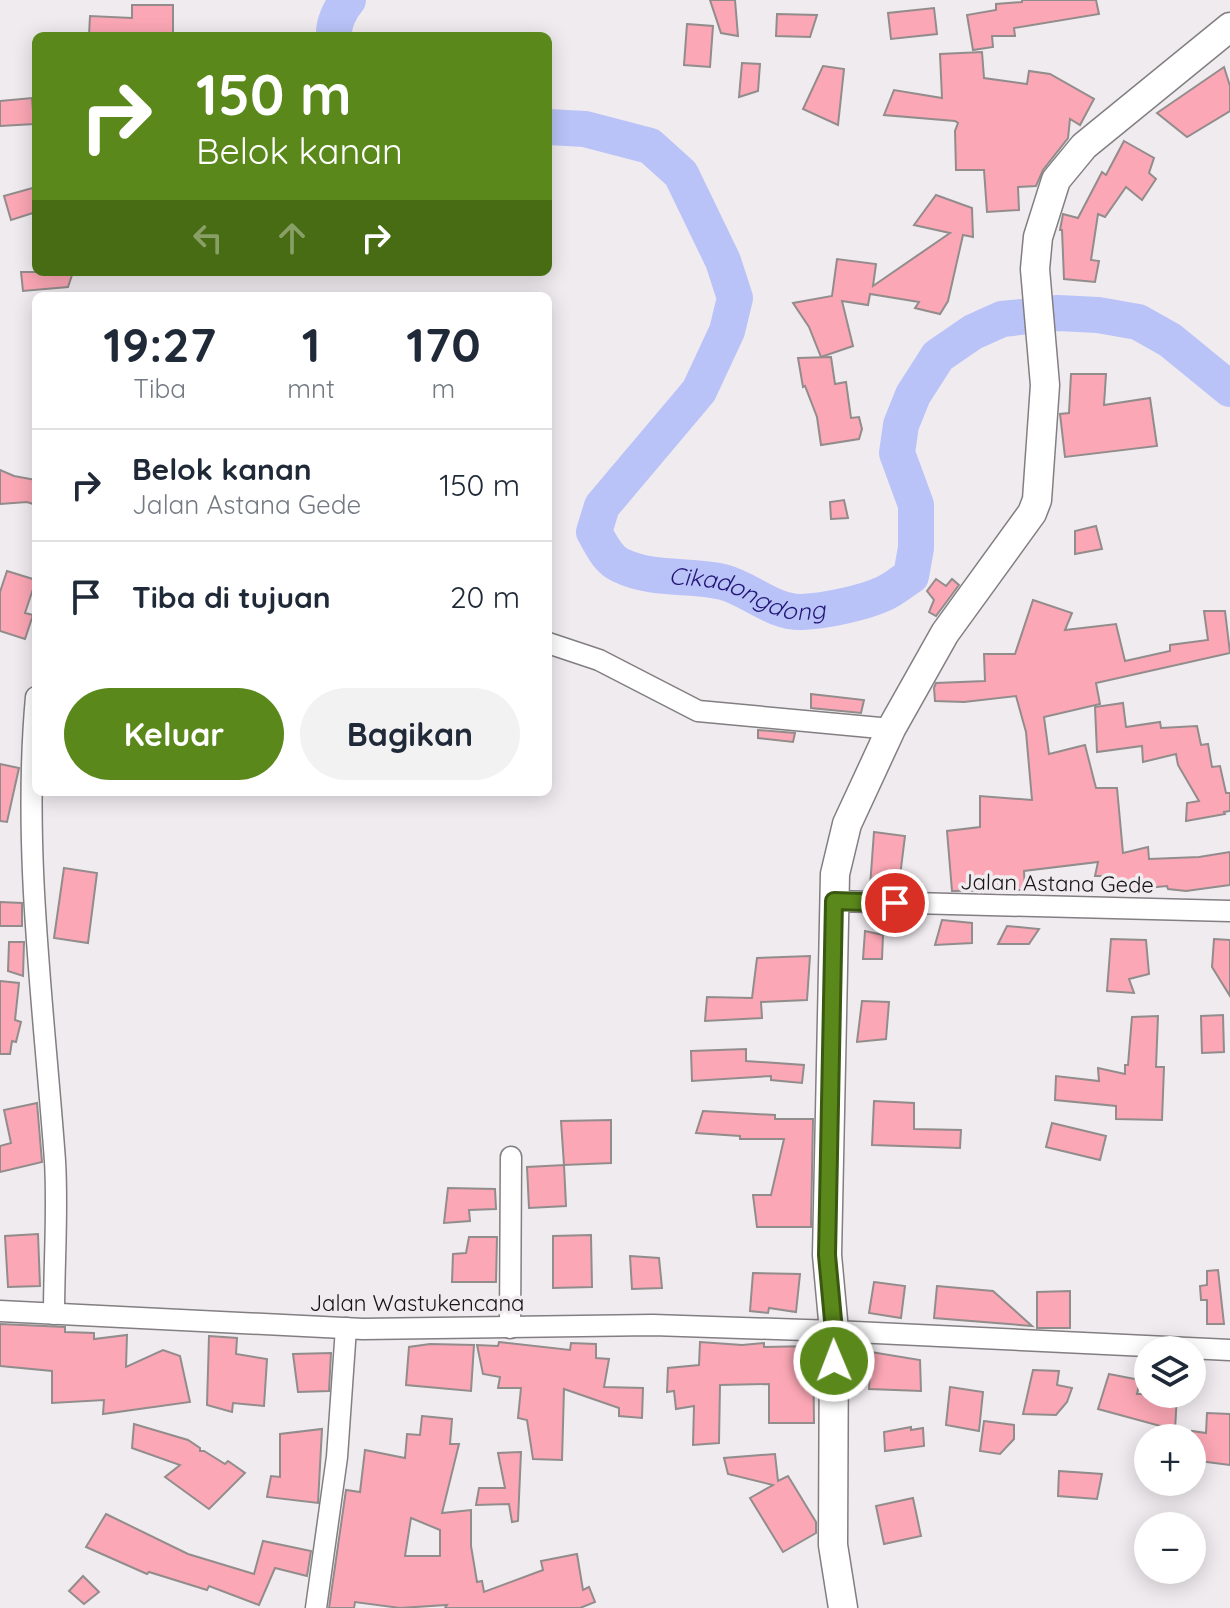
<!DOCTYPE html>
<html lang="id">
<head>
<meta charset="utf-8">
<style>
	:root { --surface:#fff; --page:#f2f2f3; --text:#1f2937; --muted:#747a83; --line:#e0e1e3; --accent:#5a881a }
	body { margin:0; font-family:Quicksand,sans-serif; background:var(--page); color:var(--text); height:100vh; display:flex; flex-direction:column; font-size:30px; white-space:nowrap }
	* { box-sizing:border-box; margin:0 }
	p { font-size:26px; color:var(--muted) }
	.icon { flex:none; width:44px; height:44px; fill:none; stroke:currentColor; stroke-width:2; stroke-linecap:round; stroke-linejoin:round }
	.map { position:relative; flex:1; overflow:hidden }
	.drawer { position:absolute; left:32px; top:292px; width:520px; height:504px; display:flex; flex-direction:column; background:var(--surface); border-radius:12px; box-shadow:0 4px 20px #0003 }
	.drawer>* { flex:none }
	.hud { position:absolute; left:32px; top:32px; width:520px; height:244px; border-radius:12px; box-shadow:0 4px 20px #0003; background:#5a881a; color:#fff; overflow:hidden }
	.tools { position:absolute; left:1134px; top:1336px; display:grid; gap:16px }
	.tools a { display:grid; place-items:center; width:72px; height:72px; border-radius:50%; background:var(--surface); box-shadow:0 4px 20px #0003; font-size:40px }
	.pin { position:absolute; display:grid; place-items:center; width:68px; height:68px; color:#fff; margin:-34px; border:4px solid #fff; border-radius:50%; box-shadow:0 2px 8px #0007 }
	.me { position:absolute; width:88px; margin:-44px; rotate:359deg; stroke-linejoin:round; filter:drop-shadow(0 0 6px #0008) }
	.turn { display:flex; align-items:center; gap:28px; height:168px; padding:0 32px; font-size:36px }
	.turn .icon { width:104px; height:104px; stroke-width:2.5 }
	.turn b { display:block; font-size:56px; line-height:68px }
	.lanes { display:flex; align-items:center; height:76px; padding:0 32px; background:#0003; justify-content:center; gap:40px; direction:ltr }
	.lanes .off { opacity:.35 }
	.eta { display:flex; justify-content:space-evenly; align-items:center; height:136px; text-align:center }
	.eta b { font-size:48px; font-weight:800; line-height:56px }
	.button { display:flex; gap:16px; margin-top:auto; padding:16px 32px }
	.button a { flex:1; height:92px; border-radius:48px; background:var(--accent); color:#fff; font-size:32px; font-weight:800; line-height:92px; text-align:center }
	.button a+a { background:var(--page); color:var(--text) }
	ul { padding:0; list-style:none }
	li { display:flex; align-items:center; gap:24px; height:112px; padding:0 32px; border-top:2px solid var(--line) }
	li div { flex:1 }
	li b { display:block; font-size:30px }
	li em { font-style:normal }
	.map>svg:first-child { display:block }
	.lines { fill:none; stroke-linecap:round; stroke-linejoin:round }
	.river { stroke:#bac3f8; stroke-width:36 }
	.building { fill:#fca7b5; stroke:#928c8c; stroke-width:2; fill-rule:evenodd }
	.street-casing { stroke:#827e81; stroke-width:23 }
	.secondary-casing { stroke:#827e81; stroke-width:31 }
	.street { stroke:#fff; stroke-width:20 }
	.secondary { stroke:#fff; stroke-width:28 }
	.route-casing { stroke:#3a5811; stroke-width:20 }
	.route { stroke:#5a881a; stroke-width:14 }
	.labels { text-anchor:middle; stroke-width:7; stroke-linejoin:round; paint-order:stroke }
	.street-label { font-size:22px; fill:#171516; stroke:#f0ebef }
	.water-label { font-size:24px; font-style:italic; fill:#221578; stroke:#f0ebef }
</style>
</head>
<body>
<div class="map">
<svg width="1230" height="1608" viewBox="0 0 1230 1608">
	<rect width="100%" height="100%" fill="#f0ebef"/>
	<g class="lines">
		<g class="river">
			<path d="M 334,36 C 333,24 340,9 348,0"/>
			<path id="s1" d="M 548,127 L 585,129 L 650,146 L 681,174 L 723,261 L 735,298 L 727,331 L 699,391 L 602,506 L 594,532 C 601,544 607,559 620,565 C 652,581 690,574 723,582 C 750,589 773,613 802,612 C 825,611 864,603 885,593 C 894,589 903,581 911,576 L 916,548 L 916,505 L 897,453 L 901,425 L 913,395 L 938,356 L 973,332 L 1002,319 L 1058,313 L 1098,315 L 1138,322 L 1170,340 L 1230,389"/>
		</g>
	</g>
	<g class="building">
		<path d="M 710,0 L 735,0 L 738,36 L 721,33 Z"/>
		<path d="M 1022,0 L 1096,0 L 1099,14 L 1014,28 L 1015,36 L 992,36 L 993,47 L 973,50 L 967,15 L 996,10 L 996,4 L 1022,2 Z"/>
		<path d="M 132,5 L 173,5 L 173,36 L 89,36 L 90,16 L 132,18 Z"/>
		<path d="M 934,8 L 937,34 L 891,39 L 888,13 Z"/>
		<path d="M 777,14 L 817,15 L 810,37 L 776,36 Z"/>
		<path d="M 687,24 L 713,26 L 710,67 L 684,65 Z"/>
		<path d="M 982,52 L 984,78 L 1027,84 L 1029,71 L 1050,74 L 1094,99 L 1080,125 L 1070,119 L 1068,138 L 1043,170 L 1036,186 L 1018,187 L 1019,210 L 987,212 L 984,170 L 956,170 L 955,131 L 958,123 L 955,121 L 884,115 L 894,90 L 942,98 L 940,54 Z"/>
		<path d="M 742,63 L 760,64 L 758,91 L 739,97 Z"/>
		<path d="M 823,66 L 844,69 L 838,125 L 803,109 Z"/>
		<path d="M 1224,67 L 1230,86 L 1230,111 L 1187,137 L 1157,113 Z"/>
		<path d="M 32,98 L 34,124 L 0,126 L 0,101 Z"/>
		<path d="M 1124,141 L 1154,158 L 1149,173 L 1156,179 L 1142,200 L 1126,187 L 1105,217 L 1098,214 L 1091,260 L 1099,261 L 1095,282 L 1064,279 L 1062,230 L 1060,230 L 1063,214 L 1078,218 L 1102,172 L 1106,175 Z"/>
		<path d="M 36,187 L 36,212 L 11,220 L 4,196 Z"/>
		<path d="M 936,195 L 972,208 L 973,237 L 963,235 L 948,301 L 940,314 L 915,308 L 919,302 L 870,294 L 868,305 L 842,301 L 853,346 L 821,357 L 809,327 L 793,303 L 832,296 L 837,259 L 876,264 L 873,286 L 950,233 L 914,225 Z"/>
		<path d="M 21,272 L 73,272 L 68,287 L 23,291 Z"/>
		<path d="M 831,357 L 835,384 L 846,382 L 851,418 L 859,417 L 862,429 L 859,439 L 821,445 L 817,417 L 805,386 L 803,387 L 798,358 Z"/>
		<path d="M 1071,374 L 1106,374 L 1104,405 L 1150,398 L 1157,446 L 1065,457 L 1060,414 L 1069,413 Z"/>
		<path d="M 0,470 L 14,476 L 36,480 L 36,505 L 27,502 L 0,504 Z"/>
		<path d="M 844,500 L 848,518 L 831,519 L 830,502 Z"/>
		<path d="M 1096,526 L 1102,549 L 1075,554 L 1075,531 Z"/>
		<path d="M 7,571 L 36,580 L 25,613 L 33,615 L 25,639 L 0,631 L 0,592 Z"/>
		<path d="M 936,579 L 946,586 L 952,579 L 959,585 L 936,616 L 929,612 L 934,600 L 927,591 Z"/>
		<path d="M 1033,600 L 1072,613 L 1065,630 L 1116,624 L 1125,661 L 1170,651 L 1170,645 L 1208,640 L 1204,611 L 1225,611 L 1230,653 L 1096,683 L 1100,704 L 1044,717 L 1049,754 L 1085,745 L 1096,788 L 1117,788 L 1123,853 L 1148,847 L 1149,859 L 1199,857 L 1230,852 L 1230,885 L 1186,891 L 1168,889 L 1167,886 L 1124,890 L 1105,888 L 1103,876 L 1095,876 L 1098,862 L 1024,871 L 1025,890 L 952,891 L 947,831 L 980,827 L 980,796 L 1032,800 L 1026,732 L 1016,696 L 964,702 L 935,701 L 934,688 L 936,683 L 985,681 L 984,654 L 1015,654 Z"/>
		<path d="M 811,694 L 864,700 L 861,713 L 811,708 Z"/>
		<path d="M 1123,703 L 1126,727 L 1160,722 L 1161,728 L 1197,726 L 1201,745 L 1208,744 L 1212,767 L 1220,766 L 1226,793 L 1230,793 L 1230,811 L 1224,812 L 1225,814 L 1186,821 L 1187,803 L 1199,801 L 1178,765 L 1176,754 L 1143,762 L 1142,746 L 1097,752 L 1095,707 Z"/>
		<path d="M 758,730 L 795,733 L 793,742 L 758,738 Z"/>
		<path d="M 0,764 L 19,768 L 7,822 L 0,821 Z"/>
		<path d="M 874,832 L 905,836 L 900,876 L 896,886 L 870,887 Z"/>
		<path d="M 64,868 L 97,873 L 88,943 L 54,938 Z"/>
		<path d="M 0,902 L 22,903 L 22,926 L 0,926 Z"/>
		<path d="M 942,920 L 972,923 L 972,943 L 935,945 Z"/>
		<path d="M 1007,926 L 1039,929 L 1029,944 L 998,944 Z"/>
		<path d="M 865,931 L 883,935 L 882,959 L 863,959 Z"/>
		<path d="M 1111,939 L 1146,940 L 1149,974 L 1129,979 L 1134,993 L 1107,991 Z"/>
		<path d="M 1214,939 L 1230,940 L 1230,996 L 1212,967 Z"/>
		<path d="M 9,942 L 24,942 L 23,976 L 8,971 Z"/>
		<path d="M 810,956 L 807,1000 L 761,1002 L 762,1018 L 705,1021 L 707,997 L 752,998 L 757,958 Z"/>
		<path d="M 0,981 L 19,983 L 15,1020 L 21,1022 L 16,1042 L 12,1041 L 10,1054 L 0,1054 Z"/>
		<path d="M 862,1001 L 889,1002 L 886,1039 L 857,1042 Z"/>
		<path d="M 1223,1015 L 1224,1052 L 1202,1053 L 1201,1016 Z"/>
		<path d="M 1158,1016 L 1156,1067 L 1164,1067 L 1162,1120 L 1116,1119 L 1116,1106 L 1055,1100 L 1056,1076 L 1099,1081 L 1098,1068 L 1125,1074 L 1125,1065 L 1128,1065 L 1132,1017 Z"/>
		<path d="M 746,1049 L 746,1061 L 804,1065 L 802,1083 L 771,1080 L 771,1076 L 692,1081 L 691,1051 Z"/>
		<path d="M 874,1101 L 914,1103 L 914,1129 L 961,1130 L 960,1148 L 872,1145 Z"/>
		<path d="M 37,1103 L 42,1162 L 0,1172 L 0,1146 L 11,1143 L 4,1110 Z"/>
		<path d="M 703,1111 L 775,1115 L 775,1119 L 813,1119 L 811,1227 L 757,1227 L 753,1195 L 771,1195 L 784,1139 L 740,1139 L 740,1136 L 696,1133 Z"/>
		<path d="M 611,1120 L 611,1163 L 564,1165 L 561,1121 Z"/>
		<path d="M 1052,1123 L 1106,1136 L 1100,1160 L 1046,1147 Z"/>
		<path d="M 564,1165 L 566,1206 L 529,1208 L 527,1167 Z"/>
		<path d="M 448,1188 L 495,1189 L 496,1209 L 469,1210 L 470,1221 L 444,1223 Z"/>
		<path d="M 38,1234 L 40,1286 L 8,1287 L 5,1236 Z"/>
		<path d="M 591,1235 L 592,1287 L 553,1288 L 553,1236 Z"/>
		<path d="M 469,1237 L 497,1237 L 496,1282 L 452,1282 L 453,1254 L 466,1253 Z"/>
		<path d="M 630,1256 L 659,1258 L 662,1288 L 632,1289 Z"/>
		<path d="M 1218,1270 L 1224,1324 L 1207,1324 L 1207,1300 L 1201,1300 L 1200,1286 L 1207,1285 L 1207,1271 Z"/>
		<path d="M 753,1273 L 800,1274 L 796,1312 L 769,1308 L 768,1313 L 750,1311 Z"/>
		<path d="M 874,1282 L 905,1286 L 901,1318 L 869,1313 Z"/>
		<path d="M 937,1286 L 993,1291 L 1032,1326 L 934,1318 Z"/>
		<path d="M 1070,1291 L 1070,1328 L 1037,1328 L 1037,1292 Z"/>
		<path d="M 0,1324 L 65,1327 L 65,1332 L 94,1333 L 94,1339 L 127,1335 L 126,1367 L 163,1350 L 180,1356 L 190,1402 L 103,1414 L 104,1400 L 52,1403 L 52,1371 L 0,1366 Z"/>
		<path d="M 209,1336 L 237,1338 L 236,1354 L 267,1359 L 264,1406 L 233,1403 L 232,1412 L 207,1405 Z"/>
		<path d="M 499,1342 L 570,1350 L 571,1343 L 596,1344 L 596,1358 L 609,1359 L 604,1387 L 643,1388 L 642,1418 L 619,1416 L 619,1408 L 564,1389 L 562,1460 L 533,1459 L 527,1420 L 518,1418 L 521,1388 L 498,1388 L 500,1377 L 483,1374 L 477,1345 L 498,1346 Z"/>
		<path d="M 700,1342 L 742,1345 L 764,1343 L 764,1347 L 813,1346 L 814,1423 L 769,1423 L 769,1384 L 720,1385 L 719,1443 L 693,1445 L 694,1406 L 676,1409 L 674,1391 L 667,1392 L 668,1368 L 699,1365 Z"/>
		<path d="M 430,1344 L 474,1345 L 471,1391 L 406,1385 L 409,1347 Z"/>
		<path d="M 871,1352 L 920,1360 L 921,1391 L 869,1389 Z"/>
		<path d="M 331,1353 L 329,1391 L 298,1392 L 293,1354 Z"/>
		<path d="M 1033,1370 L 1059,1371 L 1057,1385 L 1072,1388 L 1067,1402 L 1056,1415 L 1023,1414 Z"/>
		<path d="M 1109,1374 L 1140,1380 L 1137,1394 L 1177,1394 L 1175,1430 L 1098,1409 Z"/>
		<path d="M 950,1387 L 983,1392 L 979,1431 L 946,1425 Z"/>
		<path d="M 1207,1413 L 1230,1414 L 1230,1465 L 1192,1460 L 1192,1431 L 1206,1433 Z"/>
		<path d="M 422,1416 L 452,1419 L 450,1444 L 459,1444 L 442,1513 L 471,1510 L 471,1546 L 477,1582 L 482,1581 L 484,1592 L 543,1570 L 541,1561 L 577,1554 L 583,1590 L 589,1587 L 595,1602 L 580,1608 L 445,1608 L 447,1605 L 400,1608 L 355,1602 L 354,1608 L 329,1608 L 346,1490 L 360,1492 L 365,1450 L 405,1458 L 407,1434 L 420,1435 ZM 411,1518 L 440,1530 L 440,1556 L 405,1556 Z"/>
		<path d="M 984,1421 L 1014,1425 L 1014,1439 L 1000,1454 L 980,1451 Z"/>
		<path d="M 134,1424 L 188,1440 L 200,1448 L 200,1451 L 204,1451 L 225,1464 L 228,1461 L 245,1473 L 209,1509 L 165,1477 L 180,1465 L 132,1448 Z"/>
		<path d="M 911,1427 L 911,1430 L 923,1428 L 924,1446 L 885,1451 L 884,1432 Z"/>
		<path d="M 322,1429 L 318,1503 L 267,1497 L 271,1476 L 280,1477 L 280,1434 Z"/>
		<path d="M 521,1452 L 518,1521 L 512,1522 L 509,1504 L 476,1505 L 479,1488 L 505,1488 L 498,1453 Z"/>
		<path d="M 775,1454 L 778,1481 L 788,1476 L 816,1522 L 816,1533 L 783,1552 L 750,1498 L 773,1485 L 728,1474 L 724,1458 Z"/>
		<path d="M 1059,1471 L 1102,1474 L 1097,1499 L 1058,1496 Z"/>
		<path d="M 913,1498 L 921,1536 L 884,1544 L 876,1506 Z"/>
		<path d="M 106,1514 L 188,1554 L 254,1574 L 263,1541 L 311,1551 L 307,1576 L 275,1568 L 259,1605 L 209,1586 L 207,1590 L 149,1572 L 147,1574 L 86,1547 Z"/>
		<path d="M 83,1576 L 99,1592 L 84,1604 L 69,1591 Z"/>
	</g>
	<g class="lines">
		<defs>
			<g id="street">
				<path d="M 548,643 L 599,660 L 698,711 L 891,729"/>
				<path d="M 36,697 C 22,850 44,1009 55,1161 C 58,1211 54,1263 54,1314"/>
				<path d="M 834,901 L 1230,911"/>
				<path d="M 0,1311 L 363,1329 L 653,1325 L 834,1331 L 1230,1350"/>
				<path d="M 510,1328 L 511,1157"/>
				<path d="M 316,1608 L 337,1457 L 346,1328"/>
			</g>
			<path id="secondary" d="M 843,1608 L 833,1545 L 834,1331 L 827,1255 L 835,874 L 847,824 L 891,729 L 945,633 L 1032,513 L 1037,500 L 1045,385 L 1035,269 L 1038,237 L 1056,180 L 1084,146 L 1230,27"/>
		</defs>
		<use href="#street" class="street-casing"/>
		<use href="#secondary" class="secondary-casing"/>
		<use href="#street" class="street"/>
		<use href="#secondary" class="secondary"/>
	</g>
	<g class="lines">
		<defs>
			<path id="route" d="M 834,1361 L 834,1331 L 827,1255 L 834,901 L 895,903"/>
		</defs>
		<use href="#route" class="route-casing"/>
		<use href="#route" class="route"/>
	</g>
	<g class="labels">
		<g class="street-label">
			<text transform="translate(1057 883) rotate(1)" y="8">Jalan Astana Gede</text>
			<text x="417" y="1311">Jalan Wastukencana</text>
		</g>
		<g class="water-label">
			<text dy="8" stroke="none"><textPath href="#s1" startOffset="734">Cikadongdong</textPath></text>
		</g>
	</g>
</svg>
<div class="tools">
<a><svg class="icon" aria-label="layers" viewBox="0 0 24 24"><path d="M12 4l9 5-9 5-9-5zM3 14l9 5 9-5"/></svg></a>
<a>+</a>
<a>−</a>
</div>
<div class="pin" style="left:895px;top:903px;background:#d93025"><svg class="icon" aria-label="arrive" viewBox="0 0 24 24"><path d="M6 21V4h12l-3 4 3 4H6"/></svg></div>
<svg class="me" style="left:834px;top:1361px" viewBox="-20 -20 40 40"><circle r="17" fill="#5a881a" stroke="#fff" stroke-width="3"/><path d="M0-11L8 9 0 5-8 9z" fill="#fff"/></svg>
<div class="hud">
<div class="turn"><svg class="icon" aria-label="right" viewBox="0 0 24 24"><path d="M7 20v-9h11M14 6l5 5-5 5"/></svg><div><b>150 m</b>Belok kanan</div></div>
<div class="lanes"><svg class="icon off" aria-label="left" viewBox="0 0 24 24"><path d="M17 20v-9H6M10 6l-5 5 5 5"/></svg><svg class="icon off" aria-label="ahead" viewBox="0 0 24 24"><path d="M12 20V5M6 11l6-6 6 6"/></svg><svg class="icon" aria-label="right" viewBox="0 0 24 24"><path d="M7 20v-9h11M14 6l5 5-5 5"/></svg></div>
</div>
<section class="drawer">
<div class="eta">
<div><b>19:27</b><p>Tiba</p></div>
<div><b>1</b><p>mnt</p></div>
<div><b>170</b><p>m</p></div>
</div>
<ul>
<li><svg class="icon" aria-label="right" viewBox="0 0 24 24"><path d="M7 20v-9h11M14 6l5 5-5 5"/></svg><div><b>Belok kanan</b><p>Jalan Astana Gede</p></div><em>150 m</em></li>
<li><svg class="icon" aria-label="arrive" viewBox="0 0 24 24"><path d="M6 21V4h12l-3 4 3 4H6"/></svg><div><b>Tiba di tujuan</b></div><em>20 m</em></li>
</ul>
<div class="button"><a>Keluar</a><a>Bagikan</a></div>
</section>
</div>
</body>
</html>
